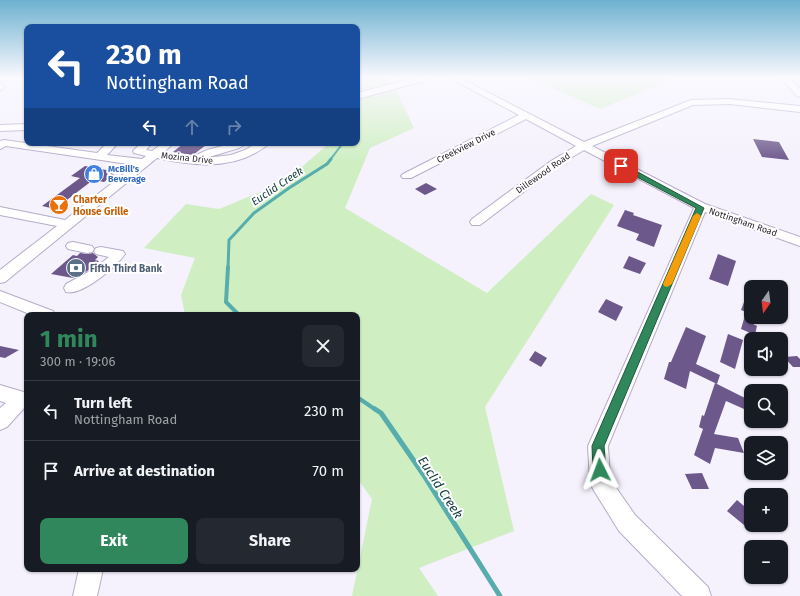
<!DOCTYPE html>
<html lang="en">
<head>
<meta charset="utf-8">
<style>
	:root { --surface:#171b24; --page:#242831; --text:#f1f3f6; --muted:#9ea1a6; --line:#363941; --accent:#30875b }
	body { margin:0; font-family:"Fira Sans",sans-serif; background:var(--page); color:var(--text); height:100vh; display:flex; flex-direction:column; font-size:15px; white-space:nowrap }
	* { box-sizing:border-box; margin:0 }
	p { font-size:13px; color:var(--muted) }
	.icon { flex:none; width:22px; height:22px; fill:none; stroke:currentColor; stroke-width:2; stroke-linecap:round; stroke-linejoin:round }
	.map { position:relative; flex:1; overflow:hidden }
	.sheet { position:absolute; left:24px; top:312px; width:336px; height:260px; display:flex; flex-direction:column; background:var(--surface); border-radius:8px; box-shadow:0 1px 3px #0004 }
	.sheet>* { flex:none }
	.top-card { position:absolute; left:24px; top:24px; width:336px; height:122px; border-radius:8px; box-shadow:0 1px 3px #0004; background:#1a4fa0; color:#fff; overflow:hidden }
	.needle { width:26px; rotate:194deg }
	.tools { position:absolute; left:744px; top:280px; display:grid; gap:8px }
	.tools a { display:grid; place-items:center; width:44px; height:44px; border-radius:8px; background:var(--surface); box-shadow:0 1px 3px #0004; font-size:20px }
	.pin { position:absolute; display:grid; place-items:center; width:34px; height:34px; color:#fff; margin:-17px; border-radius:8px; box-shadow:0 2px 6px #0006 }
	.me { position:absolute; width:44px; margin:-22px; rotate:357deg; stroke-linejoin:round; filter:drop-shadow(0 0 3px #0008) }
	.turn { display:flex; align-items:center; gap:14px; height:84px; padding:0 16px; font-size:18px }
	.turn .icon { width:52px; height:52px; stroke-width:2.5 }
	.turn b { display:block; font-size:28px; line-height:34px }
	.lanes { display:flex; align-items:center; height:38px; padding:0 16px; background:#0003; justify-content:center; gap:20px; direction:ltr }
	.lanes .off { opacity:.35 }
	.round { display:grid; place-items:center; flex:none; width:42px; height:42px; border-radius:8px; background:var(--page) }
	.head { display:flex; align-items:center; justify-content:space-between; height:68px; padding:0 16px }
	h1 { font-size:24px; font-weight:700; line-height:30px; color:var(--accent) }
	.primary-button { display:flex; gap:8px; margin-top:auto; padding:8px 16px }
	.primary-button a { flex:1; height:46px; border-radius:8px; background:var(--accent); color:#fff; font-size:16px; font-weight:700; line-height:46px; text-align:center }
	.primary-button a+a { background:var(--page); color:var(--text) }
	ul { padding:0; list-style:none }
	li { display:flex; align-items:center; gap:12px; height:60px; padding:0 16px; border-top:1px solid var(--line) }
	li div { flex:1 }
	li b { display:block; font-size:15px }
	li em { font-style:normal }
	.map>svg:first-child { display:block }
	.green { fill:#cfefc3 }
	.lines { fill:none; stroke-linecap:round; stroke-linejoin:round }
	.stream-far3 { stroke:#56adac; stroke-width:2 }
	.stream-far2 { stroke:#56adac; stroke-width:3 }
	.stream-far1 { stroke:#56adac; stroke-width:4 }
	.stream { stroke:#56adac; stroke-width:5 }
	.building { fill:#6d588c }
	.minor-casing { stroke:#b6acc9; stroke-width:2 }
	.minor { fill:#fff; fill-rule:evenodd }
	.route { fill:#30875b; stroke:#1f583b }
	.slow { fill:#f59e0b }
	.labels { text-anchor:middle; stroke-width:4; stroke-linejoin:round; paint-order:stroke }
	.far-street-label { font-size:9px; fill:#2b2632; stroke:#fff }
	.far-shop-label { font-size:9px; font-weight:bold; fill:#366cbe; stroke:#fff; text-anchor:start }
	.food-label { font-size:10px; font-weight:bold; fill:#c56008; stroke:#fff; text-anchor:start }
	.service-label { font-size:10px; font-weight:bold; fill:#4e5e75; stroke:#fff; text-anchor:start }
	.water-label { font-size:11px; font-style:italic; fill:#184141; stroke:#fff }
	.near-water-label { font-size:13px; font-style:italic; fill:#184141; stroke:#fff }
</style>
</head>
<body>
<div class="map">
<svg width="800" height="596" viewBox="0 0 800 596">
	<rect width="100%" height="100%" fill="#f5f1fd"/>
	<g class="green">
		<path d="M 357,78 L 383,78 L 394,86 L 414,128 L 370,148 L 345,208 L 487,293 L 591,194 L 614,205 L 485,407 L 514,531 L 419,568 L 438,596 L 352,596 L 372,499 L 357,478 L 357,315 L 185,315 L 181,295 L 195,258 L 144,248 L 186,204 L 219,209 L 285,182 L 329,143 L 357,143 Z"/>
		<path d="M 529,78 L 665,78 L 667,82 L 600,109 Z"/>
	</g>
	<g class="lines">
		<path class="stream-far3" d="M 330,160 L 343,143"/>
		<path class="stream-far2" d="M 228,268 L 229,240 L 254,213 L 289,188 L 327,164 L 331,159"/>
		<g class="stream-far1">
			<path d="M 228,267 L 226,302 L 239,315"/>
			<path d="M 357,397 L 376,410"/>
		</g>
		<path class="stream" d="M 375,409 L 381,413 L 423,474 L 500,596"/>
	</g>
	<g class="building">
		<path d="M 753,139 L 779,142 L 789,160 L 762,157 Z"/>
		<path d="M 184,143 L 187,143 L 206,145 L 193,155 L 173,152 Z"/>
		<path d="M 85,166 L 117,172 L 104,182 L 93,180 L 55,209 L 42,206 L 80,178 L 71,176 Z"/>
		<path d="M 426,183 L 437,189 L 425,195 L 415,189 Z"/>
		<path d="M 625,210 L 634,213 L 633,215 L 662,225 L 654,247 L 636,240 L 639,234 L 617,226 Z"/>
		<path d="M 80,253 L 87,254 L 93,253 L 98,257 L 95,260 L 99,261 L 91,269 L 73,278 L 51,274 L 73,255 L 77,256 Z"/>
		<path d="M 718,254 L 736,261 L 728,286 L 709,279 Z"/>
		<path d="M 629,256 L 646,263 L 640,274 L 623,268 Z"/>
		<path d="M 750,286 L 751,286 L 751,323 L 757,326 L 755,335 L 741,329 L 746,312 L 741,310 Z"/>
		<path d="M 606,299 L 623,307 L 616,321 L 598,312 Z"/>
		<path d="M 686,327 L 706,336 L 696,364 L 720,375 L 717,384 L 690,371 L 686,389 L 664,379 L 669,362 L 671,362 Z"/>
		<path d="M 728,334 L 743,340 L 735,369 L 720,362 Z"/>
		<path d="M 0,346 L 19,350 L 5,358 L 0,357 Z"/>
		<path d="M 535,351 L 547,358 L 541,367 L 529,360 Z"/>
		<path d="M 797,356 L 800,359 L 800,367 L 793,367 L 784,357 Z"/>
		<path d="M 715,383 L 747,399 L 744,409 L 726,401 L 714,434 L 738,438 L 744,453 L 715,448 L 710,464 L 694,455 L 703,429 L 699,427 L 702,415 L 704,416 Z"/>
		<path d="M 702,473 L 709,489 L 692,489 L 685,474 Z"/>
		<path d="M 737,500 L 751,512 L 751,516 L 744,525 L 727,511 Z"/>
	</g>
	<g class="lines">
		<defs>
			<g id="minor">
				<path d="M 415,78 L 429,78 L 428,80 L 357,99 L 357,93 Z"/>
				<path d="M 450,78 L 460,78 L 584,142 L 691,100 L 730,99 L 800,106 L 800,112 L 730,104 L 693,105 L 592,146 L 705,204 L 800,237 L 800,246 L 705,212 L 608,446 L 610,479 L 635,515 L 708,587 L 711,596 L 682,596 L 619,531 L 593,489 L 590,482 L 588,446 L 694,208 L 584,150 L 559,165 L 480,225 L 472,225 L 470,222 L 472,219 L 551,161 L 576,146 L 526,119 L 411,178 L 403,178 L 401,176 L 403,174 L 519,115 Z"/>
				<path d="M 781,78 L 790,78 L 800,89 L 800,97 L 797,96 Z"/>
				<path d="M 0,83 L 4,86 L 3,89 L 0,90 Z"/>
				<path d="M 27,124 L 27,130 L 0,131 L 0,125 Z"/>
				<path d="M 4,140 L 97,153 L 107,143 L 118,143 L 107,155 L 142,159 L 146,156 L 134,153 L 133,151 L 141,143 L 152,143 L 146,150 L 152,151 L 163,143 L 174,143 L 163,153 L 192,157 L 207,150 L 234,143 L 246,144 L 239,148 L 206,158 L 231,155 L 245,150 L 257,143 L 269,143 C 266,147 261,149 257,152 C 227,170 189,165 157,158 L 5,282 L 0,283 L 0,270 L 57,226 L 0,215 L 0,207 L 65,220 L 135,165 L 6,146 L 0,149 L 0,141 Z"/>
				<path d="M 73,242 L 92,246 L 94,249 L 92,252 L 87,253 L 68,249 L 66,246 L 68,243 Z"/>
				<path d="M 101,247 L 123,251 L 125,254 C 116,267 82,296 66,292 L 64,288 L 66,284 L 92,270 L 109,257 L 96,254 L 94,251 L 96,248 Z"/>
				<path d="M 0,291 L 53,311 L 56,315 L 32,315 L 0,302 Z"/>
				<path d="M 0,385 L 27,393 L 27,405 L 7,427 L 0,430 L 0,408 L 6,403 L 0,401 Z"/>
				<path d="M 79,569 L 103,569 L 97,596 L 73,596 Z"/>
			</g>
		</defs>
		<use href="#minor" class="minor-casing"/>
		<use href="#minor" class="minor"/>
	</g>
	<linearGradient id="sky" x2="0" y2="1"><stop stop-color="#6db1d0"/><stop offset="0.48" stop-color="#faf9fe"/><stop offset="1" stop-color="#faf9fe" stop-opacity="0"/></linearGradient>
	<rect width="800" height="162" fill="url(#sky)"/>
	<path class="route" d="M 618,164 L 623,164 L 704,208 L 604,446 L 606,470 L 604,474 L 600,476 L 595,474 L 593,470 L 592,446 L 696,208 L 618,167 Z"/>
	<path class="slow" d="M 697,213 L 701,216 L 672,284 L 667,287 L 664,286 L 663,284 L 693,216 Z"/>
	<defs>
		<symbol id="shop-disc" viewBox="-11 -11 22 22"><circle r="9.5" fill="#3f7fe0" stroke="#fff"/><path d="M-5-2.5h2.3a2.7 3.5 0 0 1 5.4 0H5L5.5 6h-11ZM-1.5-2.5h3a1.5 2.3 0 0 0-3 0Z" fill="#fff"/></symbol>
		<symbol id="bar-disc" viewBox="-11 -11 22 22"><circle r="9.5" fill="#e8710a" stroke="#fff"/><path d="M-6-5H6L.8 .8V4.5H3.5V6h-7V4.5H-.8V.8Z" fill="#fff"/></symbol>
		<symbol id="bank-disc" viewBox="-11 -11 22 22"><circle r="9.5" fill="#5c6f8a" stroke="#fff"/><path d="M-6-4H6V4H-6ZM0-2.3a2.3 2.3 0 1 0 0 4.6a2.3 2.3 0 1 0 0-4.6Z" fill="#fff"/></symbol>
	</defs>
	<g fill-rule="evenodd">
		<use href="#shop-disc" x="83" y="163" width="22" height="22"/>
		<use href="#bar-disc" x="48" y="194" width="22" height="22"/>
		<use href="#bank-disc" x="65" y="257" width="22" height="22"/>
	</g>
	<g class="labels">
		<g class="far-street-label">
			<text transform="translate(466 146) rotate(-27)" y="3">Creekview Drive</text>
			<text transform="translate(187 158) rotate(6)" y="3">Mozina Drive</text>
			<text transform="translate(543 173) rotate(-35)" y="3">Dillewood Road</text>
			<text transform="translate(743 222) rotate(19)" y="3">Nottingham Road</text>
		</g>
		<g class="far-shop-label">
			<text x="108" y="172">McBill's<tspan x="108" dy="10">Beverage</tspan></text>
		</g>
		<g class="food-label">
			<text x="73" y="203">Charter<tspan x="73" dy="12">House Grille</tspan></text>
		</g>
		<g class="service-label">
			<text x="90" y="272">Fifth Third Bank</text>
		</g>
		<g class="water-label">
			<text transform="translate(277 186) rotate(-34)" y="4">Euclid Creek</text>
		</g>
		<g class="near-water-label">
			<text transform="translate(441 487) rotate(57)" y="5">Euclid Creek</text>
		</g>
	</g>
</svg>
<div class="tools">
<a><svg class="needle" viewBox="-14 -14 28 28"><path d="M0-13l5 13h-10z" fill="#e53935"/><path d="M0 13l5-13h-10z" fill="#9ea1a6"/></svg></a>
<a><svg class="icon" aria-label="sound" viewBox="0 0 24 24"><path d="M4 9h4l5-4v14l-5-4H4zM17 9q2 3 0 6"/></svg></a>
<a><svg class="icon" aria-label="search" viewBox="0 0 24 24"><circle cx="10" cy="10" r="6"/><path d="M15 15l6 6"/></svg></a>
<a><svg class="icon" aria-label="layers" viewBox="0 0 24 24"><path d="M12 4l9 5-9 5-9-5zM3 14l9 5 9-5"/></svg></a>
<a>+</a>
<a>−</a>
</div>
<div class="pin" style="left:621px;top:166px;background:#d93025"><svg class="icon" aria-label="arrive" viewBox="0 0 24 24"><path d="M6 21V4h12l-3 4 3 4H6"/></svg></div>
<svg class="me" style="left:600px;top:470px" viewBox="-20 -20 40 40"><path d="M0-17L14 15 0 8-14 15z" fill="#30875b" stroke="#fff" stroke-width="4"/></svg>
<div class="top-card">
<div class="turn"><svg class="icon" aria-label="left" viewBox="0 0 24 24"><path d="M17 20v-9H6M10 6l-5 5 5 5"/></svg><div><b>230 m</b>Nottingham Road</div></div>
<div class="lanes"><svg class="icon" aria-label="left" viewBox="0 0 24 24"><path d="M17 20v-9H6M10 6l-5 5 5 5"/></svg><svg class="icon off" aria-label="ahead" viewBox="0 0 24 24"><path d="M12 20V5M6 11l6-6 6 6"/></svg><svg class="icon off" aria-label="right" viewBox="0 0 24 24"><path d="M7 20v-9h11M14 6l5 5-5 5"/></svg></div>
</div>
<section class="sheet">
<div class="head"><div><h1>1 min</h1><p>300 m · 19:06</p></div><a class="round"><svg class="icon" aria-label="close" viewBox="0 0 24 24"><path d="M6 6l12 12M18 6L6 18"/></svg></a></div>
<ul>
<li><svg class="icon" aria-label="left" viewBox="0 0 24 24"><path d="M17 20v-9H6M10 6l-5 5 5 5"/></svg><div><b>Turn left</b><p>Nottingham Road</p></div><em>230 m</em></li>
<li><svg class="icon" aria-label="arrive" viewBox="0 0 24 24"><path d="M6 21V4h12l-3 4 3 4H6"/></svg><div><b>Arrive at destination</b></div><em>70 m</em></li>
</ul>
<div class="primary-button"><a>Exit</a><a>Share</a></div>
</section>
</div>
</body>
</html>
